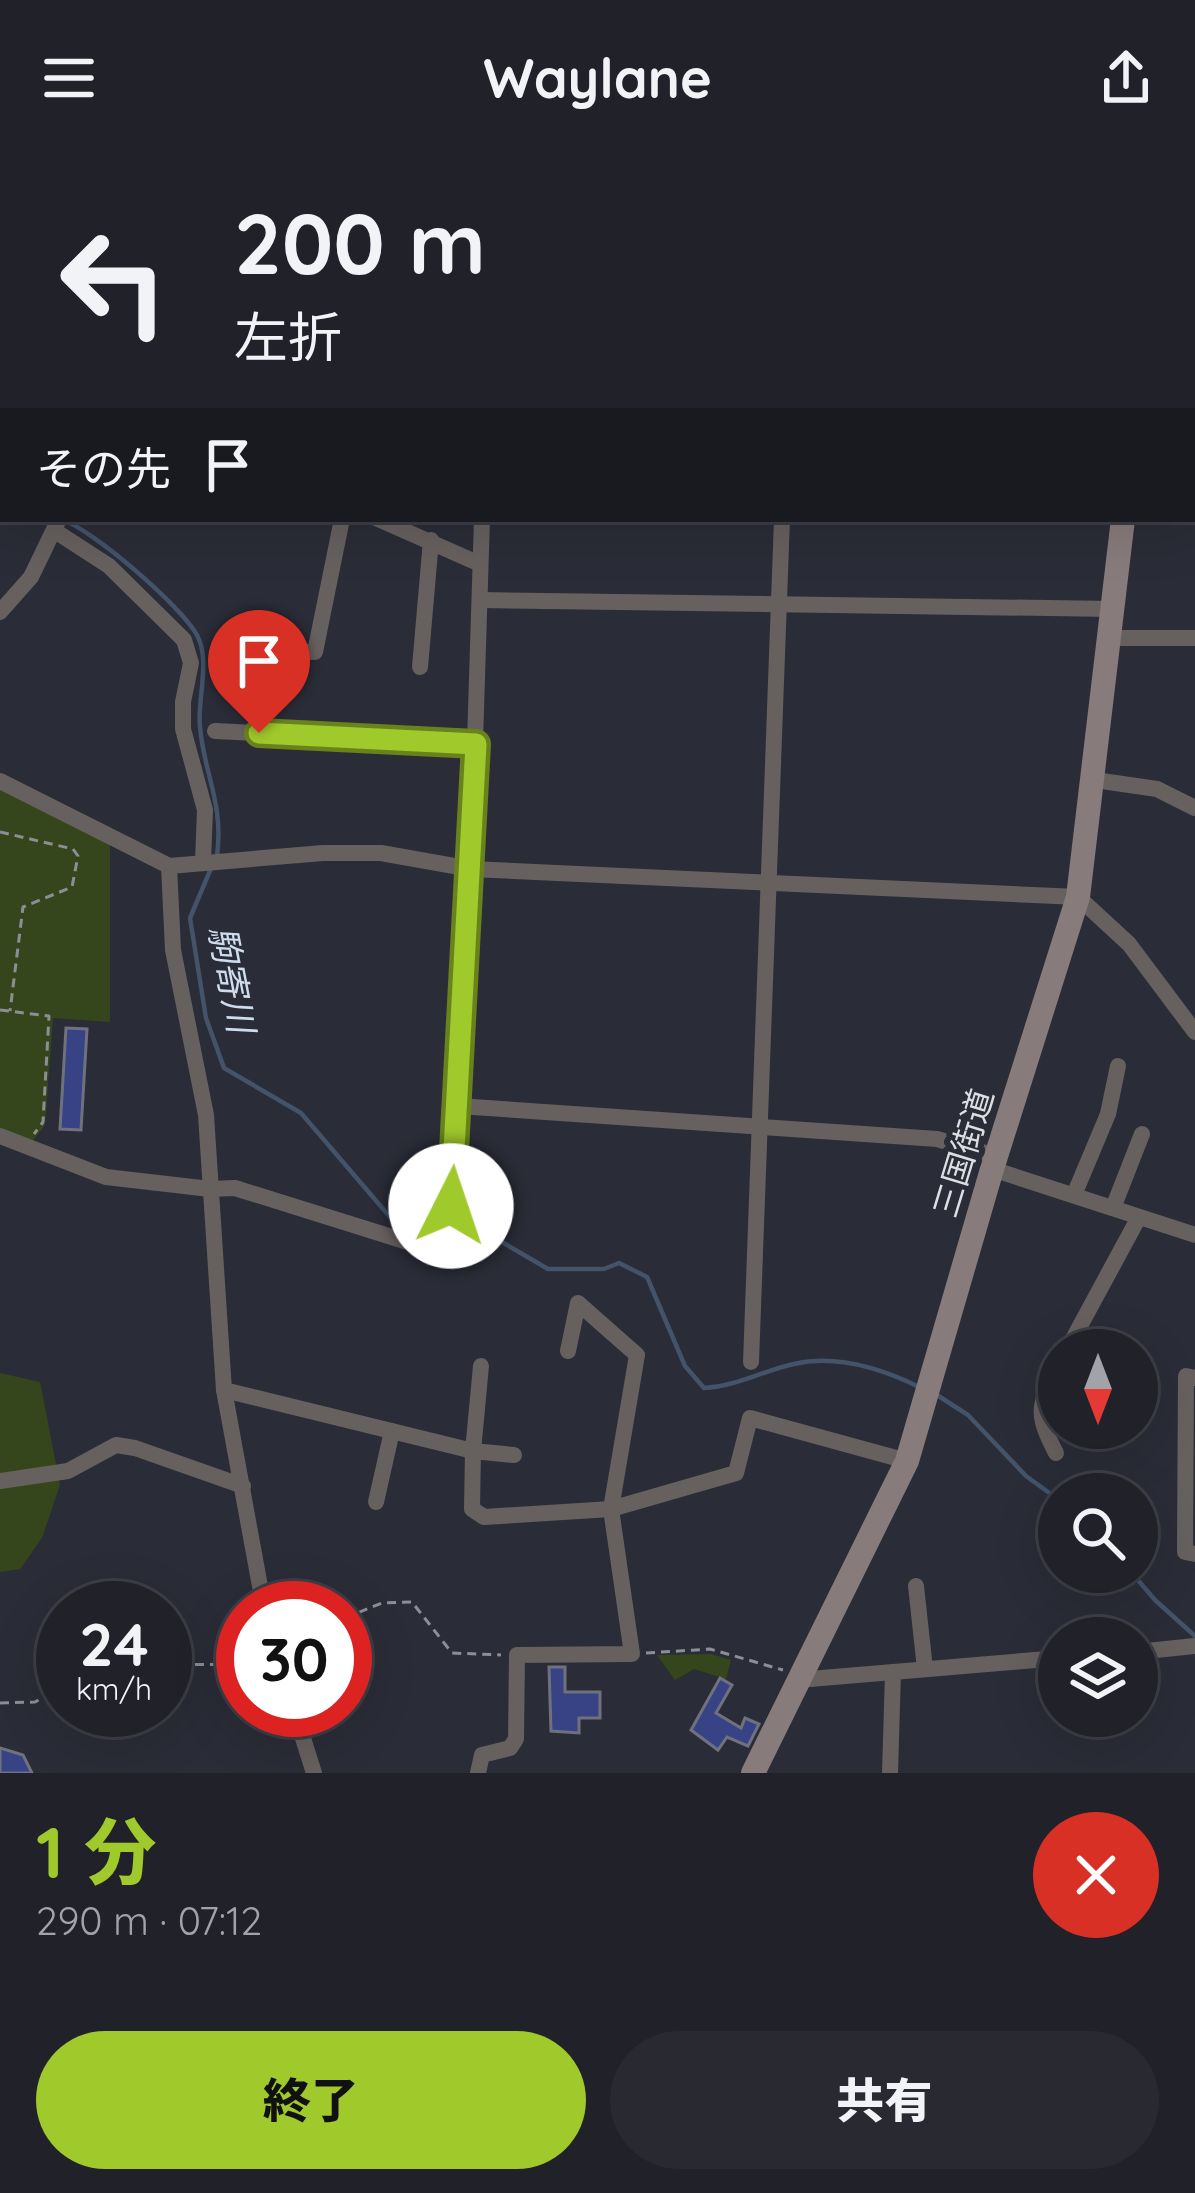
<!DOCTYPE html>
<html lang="ja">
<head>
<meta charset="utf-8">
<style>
	:root { --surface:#202129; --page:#282931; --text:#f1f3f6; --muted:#a2a3a8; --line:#3d3e46; --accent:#a0c92b }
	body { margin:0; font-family:Quicksand,"Noto Sans JP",sans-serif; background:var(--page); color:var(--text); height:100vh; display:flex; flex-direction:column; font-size:45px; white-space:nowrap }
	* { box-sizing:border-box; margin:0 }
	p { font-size:39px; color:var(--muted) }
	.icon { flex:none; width:66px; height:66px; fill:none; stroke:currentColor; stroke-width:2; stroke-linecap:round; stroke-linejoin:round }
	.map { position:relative; height:1617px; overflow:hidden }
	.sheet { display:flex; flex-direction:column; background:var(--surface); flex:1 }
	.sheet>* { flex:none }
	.banner { position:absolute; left:0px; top:0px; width:1197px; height:366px; box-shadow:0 12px 48px #0002,0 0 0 3px var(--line); background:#202129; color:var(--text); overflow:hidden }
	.needle { width:78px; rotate:180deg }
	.fabs { position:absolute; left:1038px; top:1173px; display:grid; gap:24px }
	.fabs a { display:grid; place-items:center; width:120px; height:120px; border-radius:50%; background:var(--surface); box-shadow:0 12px 48px #0002,0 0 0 3px var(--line); font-size:60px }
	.speed { position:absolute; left:36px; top:1425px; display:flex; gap:24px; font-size:60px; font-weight:700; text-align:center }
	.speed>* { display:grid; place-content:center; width:156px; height:156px; border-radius:50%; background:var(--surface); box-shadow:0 12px 48px #0002,0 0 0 3px var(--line); line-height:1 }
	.speed small { font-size:30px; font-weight:400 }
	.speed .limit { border:18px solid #d22; background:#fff; color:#111 }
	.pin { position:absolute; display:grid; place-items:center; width:102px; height:102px; color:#fff; margin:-123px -51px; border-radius:50% 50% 50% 0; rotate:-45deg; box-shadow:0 0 12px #0007 }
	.pin .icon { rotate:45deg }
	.me { position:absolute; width:132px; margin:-66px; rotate:4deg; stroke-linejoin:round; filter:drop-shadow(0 0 9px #0008) }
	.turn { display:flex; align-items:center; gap:42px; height:252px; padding:0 36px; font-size:54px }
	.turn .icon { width:156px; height:156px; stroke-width:2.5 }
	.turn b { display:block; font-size:84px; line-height:102px }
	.then { display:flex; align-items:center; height:114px; padding:0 36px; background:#0003; gap:24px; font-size:45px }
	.round { display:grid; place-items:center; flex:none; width:126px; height:126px; border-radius:63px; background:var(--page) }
	.headline { display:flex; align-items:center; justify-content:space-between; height:204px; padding:0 36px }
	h1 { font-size:72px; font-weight:800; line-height:90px; color:var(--accent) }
	.cta { display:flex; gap:24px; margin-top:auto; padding:24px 36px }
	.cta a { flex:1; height:138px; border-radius:72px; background:var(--accent); color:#111; font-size:48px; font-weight:800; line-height:138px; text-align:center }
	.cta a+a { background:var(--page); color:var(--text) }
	header { display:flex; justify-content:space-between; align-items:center; height:156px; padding:0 36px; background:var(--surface); font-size:54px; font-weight:800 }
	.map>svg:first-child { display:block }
	.green { fill:#36461c }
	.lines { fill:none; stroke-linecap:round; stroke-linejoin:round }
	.stream { stroke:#42536a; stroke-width:4.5 }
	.building { fill:#374385; stroke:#6f727e; stroke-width:3 }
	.path { stroke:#8c8e96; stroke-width:3; stroke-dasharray:9 6; stroke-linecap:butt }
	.street { stroke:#66605f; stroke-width:16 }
	.secondary { stroke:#877c7b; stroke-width:24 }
	.route-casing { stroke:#68831c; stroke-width:30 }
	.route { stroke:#a0c92b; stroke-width:21 }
	.labels { text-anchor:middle; stroke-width:12; stroke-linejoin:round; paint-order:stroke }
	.street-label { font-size:33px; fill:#dcdee4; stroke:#2a2c37 }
	.water-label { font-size:36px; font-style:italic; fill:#ceddee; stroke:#2a2c37 }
</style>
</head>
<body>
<header><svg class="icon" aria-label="menu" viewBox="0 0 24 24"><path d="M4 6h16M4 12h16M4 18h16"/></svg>Waylane<svg class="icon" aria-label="share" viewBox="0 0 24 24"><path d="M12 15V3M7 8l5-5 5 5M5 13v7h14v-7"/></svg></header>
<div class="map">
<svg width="1195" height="1617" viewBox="0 0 1195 1617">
	<rect width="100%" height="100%" fill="#2a2c37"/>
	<g class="green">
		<path d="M 0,631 L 110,686 L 110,866 L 53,862 L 45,969 L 31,987 L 0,975 Z"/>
		<path d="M 0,1217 L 40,1226 L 60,1329 L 42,1382 L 20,1413 L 0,1416 Z"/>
		<path d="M 711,1498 L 731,1504 L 726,1523 L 694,1513 L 675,1524 L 657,1499 Z"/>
	</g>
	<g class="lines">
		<g class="stream">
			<path d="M 0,361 L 3,361"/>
			<path d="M 63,364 C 94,375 180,449 197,479 C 211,505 197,543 200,571 C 204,618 224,647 217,700"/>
			<path d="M 212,710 L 190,762 L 206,862 L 224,912 L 301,957 L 396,1068 L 447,1078"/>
			<path d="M 459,1080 L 502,1086 L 548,1113 L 604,1113 L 619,1107 L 647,1121 L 685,1210 L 704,1232 C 737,1230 762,1215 794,1208 C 838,1198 883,1213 921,1232"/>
			<path d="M 937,1239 L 968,1259 L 1026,1320 L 1059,1344"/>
			<path d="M 1131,1416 L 1155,1444 L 1195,1480"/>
		</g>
	</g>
	<g class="building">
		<path d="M 66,872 L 87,873 L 81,974 L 60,973 Z"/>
		<path d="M 549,1511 L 565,1511 L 565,1536 L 600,1536 L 600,1562 L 579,1562 L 579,1577 L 551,1575 Z"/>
		<path d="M 720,1522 L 732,1529 L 716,1557 L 741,1572 L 745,1562 L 759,1568 L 748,1590 L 727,1581 L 718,1594 L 691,1574 Z"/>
		<path d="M 0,1592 L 23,1599 L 32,1617 L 0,1617 Z"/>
	</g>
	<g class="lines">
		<g class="path">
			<path d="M 0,676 L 73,693 L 78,700 L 72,731 L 23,751 L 10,855"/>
			<path d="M 0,854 L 49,860 L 43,966 L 34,978"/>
			<path d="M 345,1462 L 382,1447 L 412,1446 L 452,1497 L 501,1499"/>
			<path d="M 646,1497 L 710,1493 L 783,1514"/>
			<path d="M 165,1509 L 243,1508"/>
			<path d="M 0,1547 L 35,1546 L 63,1531"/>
		</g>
		<g class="street">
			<path d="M 453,0 L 468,3"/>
			<path d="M 539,0 L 539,3"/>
			<path d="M 757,0 L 757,3"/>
			<path d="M 157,3 L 157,0"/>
			<path d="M 350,3 L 351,0"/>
			<path d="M 1194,45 L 1195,45"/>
			<path d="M 378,363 L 480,408"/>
			<path d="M 55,375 L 109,410 L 184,484 L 191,507 L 183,546 L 183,573 L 205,654 L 203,705"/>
			<path d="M 481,444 L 1113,453"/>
			<path d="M 0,456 L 31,421 L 59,363"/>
			<path d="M 1109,482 L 1195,482"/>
			<path d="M 266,494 L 315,496 L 342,363"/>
			<path d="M 420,511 L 431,384"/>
			<path d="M 215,575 L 476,588"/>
			<path d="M 1095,624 L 1157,633 L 1195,652"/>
			<path d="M 0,625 L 169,710 L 323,697 L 381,697 L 471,713 L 1078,741 L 1129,788 L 1195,876"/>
			<path d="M 169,710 L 173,794 L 206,959 L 224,1234 L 264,1452"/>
			<path d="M 458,950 L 937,983 L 996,1000"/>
			<path d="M 0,980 L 106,1021 L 210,1033 L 235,1032 L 411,1087 L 450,1092 L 471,713 L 482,363"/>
			<path d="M 992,1013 L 1195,1079"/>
			<path d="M 1074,1039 L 1108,958 L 1118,910"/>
			<path d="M 1113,1052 L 1142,978"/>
			<path d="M 1067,1194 L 1139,1061"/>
			<path d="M 751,1206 L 782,363"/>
			<path d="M 481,1210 L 473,1295 L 514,1299"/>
			<path d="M 1195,1222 L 1186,1220 L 1185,1396 L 1195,1398"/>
			<path d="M 224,1234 L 473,1295 L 472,1353 L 484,1361 L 611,1353 L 736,1317 L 750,1262 L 907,1305"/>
			<path d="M 1056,1297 C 1035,1257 1038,1249 1059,1209"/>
			<path d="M 0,1325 L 68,1315 L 116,1289 L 135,1292 L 243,1330"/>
			<path d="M 376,1346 L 392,1275"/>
			<path d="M 916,1430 L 925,1513"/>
			<path d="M 1137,1496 L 1195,1490"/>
			<path d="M 798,1524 L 1059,1502"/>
			<path d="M 294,1554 L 314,1617"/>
			<path d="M 478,1617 L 482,1599 L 510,1592 L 516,1583 L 517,1499 L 632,1498 L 611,1353 L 637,1199 L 578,1147 L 568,1195"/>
			<path d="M 890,1617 L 893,1516"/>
		</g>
		<g class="secondary">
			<path d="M 1112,0 L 1112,3"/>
			<path d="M 0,175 L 3,175"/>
			<path d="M 1194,277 L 1195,276"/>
			<path d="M 753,1617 L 907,1305 L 992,1013 L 1078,741 L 1123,363"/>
		</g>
	</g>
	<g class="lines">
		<defs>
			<path id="route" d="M 259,577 L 476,588 L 451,1050"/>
		</defs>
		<use href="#route" class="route-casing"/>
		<use href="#route" class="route"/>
	</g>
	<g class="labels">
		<g class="street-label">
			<text transform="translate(963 997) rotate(-73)" y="12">三国街道</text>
		</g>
		<g class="water-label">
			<text transform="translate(232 823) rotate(79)" y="13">駒寄川</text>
		</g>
	</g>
</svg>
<div class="fabs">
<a><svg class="needle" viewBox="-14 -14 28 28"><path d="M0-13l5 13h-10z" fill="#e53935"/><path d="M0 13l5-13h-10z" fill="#a2a3a8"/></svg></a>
<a><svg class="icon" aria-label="search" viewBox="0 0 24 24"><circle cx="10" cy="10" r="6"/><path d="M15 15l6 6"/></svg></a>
<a><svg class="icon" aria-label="layers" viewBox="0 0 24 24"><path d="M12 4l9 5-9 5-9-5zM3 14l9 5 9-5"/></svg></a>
</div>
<div class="speed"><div>24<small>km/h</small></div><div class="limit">30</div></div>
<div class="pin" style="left:259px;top:577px;background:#d93025"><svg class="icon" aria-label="arrive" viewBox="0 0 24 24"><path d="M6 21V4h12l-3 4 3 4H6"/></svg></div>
<svg class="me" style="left:451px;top:1050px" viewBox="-20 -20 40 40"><circle r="19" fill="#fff"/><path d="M0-13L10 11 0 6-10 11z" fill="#a0c92b"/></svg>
<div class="banner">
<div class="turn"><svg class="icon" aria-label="left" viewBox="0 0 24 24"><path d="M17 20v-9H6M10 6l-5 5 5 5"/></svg><div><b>200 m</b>左折</div></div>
<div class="then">その先<svg class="icon" aria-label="arrive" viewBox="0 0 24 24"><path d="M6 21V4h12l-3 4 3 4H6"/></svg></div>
</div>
</div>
<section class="sheet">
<div class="headline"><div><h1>1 分</h1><p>290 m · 07:12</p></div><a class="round" style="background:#d93025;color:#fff"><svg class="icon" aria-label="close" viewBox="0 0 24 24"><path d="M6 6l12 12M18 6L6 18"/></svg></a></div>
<div class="cta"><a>終了</a><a>共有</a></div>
</section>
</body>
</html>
